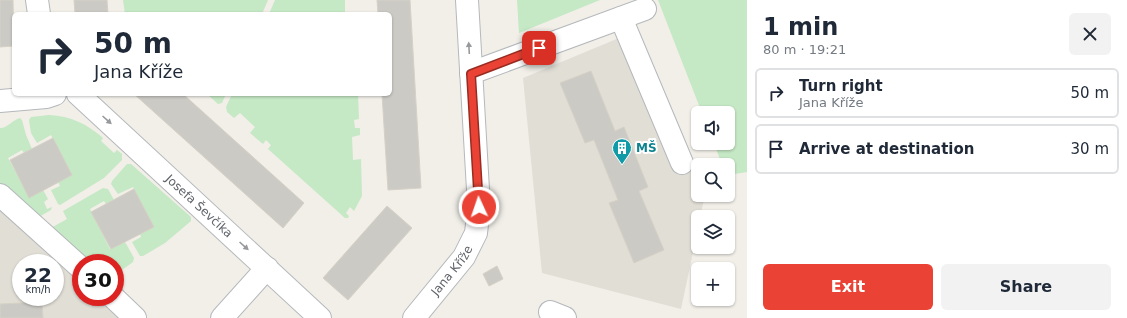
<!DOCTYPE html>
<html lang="en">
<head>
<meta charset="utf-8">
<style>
	:root { --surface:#fff; --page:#f2f2f3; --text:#1f2937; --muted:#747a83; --line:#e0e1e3; --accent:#ea4335 }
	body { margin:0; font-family:"DejaVu Sans",sans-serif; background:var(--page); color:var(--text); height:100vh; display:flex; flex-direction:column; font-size:15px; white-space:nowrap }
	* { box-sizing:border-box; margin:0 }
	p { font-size:13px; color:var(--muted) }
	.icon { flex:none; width:22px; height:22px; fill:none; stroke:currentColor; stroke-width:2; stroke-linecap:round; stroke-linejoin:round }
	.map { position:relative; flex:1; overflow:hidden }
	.sheet { display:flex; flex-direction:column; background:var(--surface); width:380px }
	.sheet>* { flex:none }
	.guide { position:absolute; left:12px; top:12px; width:380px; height:84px; border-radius:6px; box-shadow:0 1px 3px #0004; background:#fff; color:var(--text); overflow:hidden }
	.controls { position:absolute; left:691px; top:106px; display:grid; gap:8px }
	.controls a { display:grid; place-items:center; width:44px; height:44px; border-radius:6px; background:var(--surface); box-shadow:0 1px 3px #0004; font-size:20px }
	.speed { position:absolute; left:12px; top:254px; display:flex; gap:8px; font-size:20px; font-weight:700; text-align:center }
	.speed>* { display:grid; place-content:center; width:52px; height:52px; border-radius:50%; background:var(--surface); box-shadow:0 1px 3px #0004; line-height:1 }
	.speed small { font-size:10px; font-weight:400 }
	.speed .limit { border:6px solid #d22; background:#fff; color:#111 }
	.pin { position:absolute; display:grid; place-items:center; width:34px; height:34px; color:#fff; margin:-17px; border-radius:8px; box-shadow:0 2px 6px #0006 }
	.me { position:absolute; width:44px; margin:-22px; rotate:357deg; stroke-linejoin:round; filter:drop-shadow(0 0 3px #0008) }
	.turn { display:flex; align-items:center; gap:14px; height:84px; padding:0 16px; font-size:18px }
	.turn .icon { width:52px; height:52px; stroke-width:2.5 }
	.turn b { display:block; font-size:28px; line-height:34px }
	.round { display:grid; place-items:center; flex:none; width:42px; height:42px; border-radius:6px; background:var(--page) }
	.headline { display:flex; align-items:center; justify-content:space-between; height:68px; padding:0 16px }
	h1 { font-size:24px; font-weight:600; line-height:30px }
	.button { display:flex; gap:8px; margin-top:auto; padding:8px 16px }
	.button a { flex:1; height:46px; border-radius:6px; background:var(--accent); color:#fff; font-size:16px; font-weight:600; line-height:46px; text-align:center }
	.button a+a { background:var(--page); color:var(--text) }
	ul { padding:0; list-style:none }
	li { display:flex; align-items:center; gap:12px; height:50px; margin:0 8px 6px; padding:0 8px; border:2px solid var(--line); border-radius:6px }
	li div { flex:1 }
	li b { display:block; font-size:15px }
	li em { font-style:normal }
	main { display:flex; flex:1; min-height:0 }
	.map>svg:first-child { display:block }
	.education { fill:#e1ded6; fill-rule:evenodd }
	.green { fill:#c5e8c5 }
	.building { fill:#cccac5; stroke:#d6d1c6 }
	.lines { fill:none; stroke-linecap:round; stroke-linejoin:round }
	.minor-casing { stroke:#b5b8bc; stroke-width:24 }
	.minor { stroke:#fff; stroke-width:22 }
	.oneway { fill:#979a9d }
	.route-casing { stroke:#982c22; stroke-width:10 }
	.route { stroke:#ea4335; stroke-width:7 }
	.labels { text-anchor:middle; stroke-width:4; stroke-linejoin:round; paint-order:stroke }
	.culture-label { font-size:12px; font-weight:bold; fill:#0d838f; stroke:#fff; text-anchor:start }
	.street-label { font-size:12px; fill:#5f6368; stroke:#fff }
</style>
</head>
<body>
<main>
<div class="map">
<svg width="747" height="318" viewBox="0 0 747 318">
	<rect width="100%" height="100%" fill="#f1efe8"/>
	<g class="education">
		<path d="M 638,30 L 698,172 L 698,195 L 705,195 L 700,217 L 698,217 L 698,229 L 681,309 L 542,273 L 523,78 Z"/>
		<path d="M 0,209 L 81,283 L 81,297 L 96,297 L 119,318 L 0,318 ZM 21,263 L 55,263 L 55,297 L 21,297 Z"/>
	</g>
	<g class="green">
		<path d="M 123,0 L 268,0 L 262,14 L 125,14 Z"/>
		<path d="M 275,0 L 345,0 L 345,14 L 269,14 Z"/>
		<path d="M 517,0 L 600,0 L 519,33 Z"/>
		<path d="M 658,0 L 747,0 L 747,172 L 728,175 L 728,165 L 722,165 L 714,143 L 728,143 L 728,113 L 702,113 Z"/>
		<path d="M 207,94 L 226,94 L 222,103 L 218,104 Z"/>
		<path d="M 232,94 L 358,94 L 359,119 L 354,120 L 355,128 L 360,128 L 360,135 L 352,137 L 353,160 L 361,159 L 362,196 L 354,211 L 350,207 L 346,213 L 349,216 L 348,218 L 345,218 L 268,149 L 271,145 L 266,140 L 263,144 L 250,133 L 255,127 L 240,113 L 234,118 L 227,112 L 226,107 Z"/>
		<path d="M 49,115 C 71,116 87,124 103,138 L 101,141 L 114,153 L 117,150 L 122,154 L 122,160 L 104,178 L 60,205 L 58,204 L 51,190 L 60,186 L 58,182 L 72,175 L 51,135 L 37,143 L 31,133 L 29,120 L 31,117 Z"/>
		<path d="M 20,118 L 22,120 L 26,135 L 32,149 L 24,153 L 22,150 L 8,158 L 29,197 L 43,190 L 48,199 L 44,202 L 47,209 L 52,207 L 51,210 L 37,218 L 0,188 L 0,128 C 8,128 12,120 20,118 Z"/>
		<path d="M 127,164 L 131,164 L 191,217 L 191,221 L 165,243 L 143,256 L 140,256 L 132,242 L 141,237 L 140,234 L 154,227 L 133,187 L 118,194 L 111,184 L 112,181 Z"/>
		<path d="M 103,188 L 108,189 L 114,200 L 106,204 L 104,201 L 90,209 L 110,249 L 125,242 L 134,258 L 133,262 L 115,275 L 115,263 L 83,263 L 49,229 L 67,219 L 63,211 Z"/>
	</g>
	<g class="building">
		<path d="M 0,0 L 13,0 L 14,46 L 0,47 Z"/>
		<path d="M 74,0 L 107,0 L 108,14 L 75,14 Z"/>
		<path d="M 377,0 L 410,0 L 421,188 L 388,190 L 382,94 L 390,94 L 390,14 L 378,14 Z"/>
		<path d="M 591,71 L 615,131 L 624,127 L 648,187 L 639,191 L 664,250 L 634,263 L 609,203 L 618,200 L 594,140 L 585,143 L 560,83 Z"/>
		<path d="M 134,94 L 183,94 L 304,203 L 283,228 Z"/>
		<path d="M 53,138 L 72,175 L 29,198 L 10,160 Z"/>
		<path d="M 134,189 L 154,227 L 111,249 L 91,212 Z"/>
		<path d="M 387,206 L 412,228 L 348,300 L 323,278 Z"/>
		<path d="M 497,266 L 503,279 L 489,286 L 483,274 Z"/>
		<path d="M 42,302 L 43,318 L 0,318 L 0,304 Z"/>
	</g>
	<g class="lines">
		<defs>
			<g id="minor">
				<path d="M 37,0 L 39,14"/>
				<path d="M 621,18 L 682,163"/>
				<path d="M 471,73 L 645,9"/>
				<path id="s1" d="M 78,94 L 320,318"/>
				<path d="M 0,101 L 46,97 L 55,94"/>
				<path d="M 0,195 L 81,268"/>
				<path d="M 113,297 L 135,318"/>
				<path d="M 550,312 L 565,318"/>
				<path d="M 222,318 L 267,268"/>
				<path id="s2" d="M 414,318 L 464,257 L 476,233 L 479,207 L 467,0"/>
			</g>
		</defs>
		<use href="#minor" class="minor-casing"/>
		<use href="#minor" class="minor"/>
	</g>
	<defs><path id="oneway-solid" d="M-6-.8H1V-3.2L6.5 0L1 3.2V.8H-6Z"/></defs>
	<g class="oneway">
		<use href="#oneway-solid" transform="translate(469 48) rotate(-93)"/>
		<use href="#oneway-solid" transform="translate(107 120) rotate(42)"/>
		<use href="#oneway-solid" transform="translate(244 246) rotate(42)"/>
	</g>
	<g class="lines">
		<defs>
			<path id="route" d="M 479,207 L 471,74 L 539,48"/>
		</defs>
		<use href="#route" class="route-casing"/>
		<use href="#route" class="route"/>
	</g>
	<defs>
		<symbol id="building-pin" viewBox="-11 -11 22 30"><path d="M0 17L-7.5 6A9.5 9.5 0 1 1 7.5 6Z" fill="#0f9aa8" stroke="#fff"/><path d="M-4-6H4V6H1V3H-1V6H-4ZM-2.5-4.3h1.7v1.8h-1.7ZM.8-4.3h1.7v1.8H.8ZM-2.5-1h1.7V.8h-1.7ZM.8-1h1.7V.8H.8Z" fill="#fff"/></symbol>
	</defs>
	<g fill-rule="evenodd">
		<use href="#building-pin" x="611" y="137" width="22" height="30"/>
	</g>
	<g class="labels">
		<g class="culture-label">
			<text x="636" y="152">MŠ</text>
		</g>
		<g class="street-label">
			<text dy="4" stroke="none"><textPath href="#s1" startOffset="165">Josefa Ševčíka</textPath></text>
			<text dy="4" stroke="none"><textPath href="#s2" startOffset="61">Jana Kříže</textPath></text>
		</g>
	</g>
</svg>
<div class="controls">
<a><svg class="icon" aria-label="sound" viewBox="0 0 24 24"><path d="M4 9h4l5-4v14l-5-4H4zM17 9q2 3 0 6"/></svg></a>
<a><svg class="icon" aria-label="search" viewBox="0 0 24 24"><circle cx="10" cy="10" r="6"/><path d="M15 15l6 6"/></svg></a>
<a><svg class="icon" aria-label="layers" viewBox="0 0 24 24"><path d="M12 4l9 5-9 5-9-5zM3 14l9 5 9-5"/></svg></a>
<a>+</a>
</div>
<div class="speed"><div>22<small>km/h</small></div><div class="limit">30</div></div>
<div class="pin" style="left:539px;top:48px;background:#d93025"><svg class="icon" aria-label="arrive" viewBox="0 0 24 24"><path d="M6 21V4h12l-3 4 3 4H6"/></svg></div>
<svg class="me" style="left:479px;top:207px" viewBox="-20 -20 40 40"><circle r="17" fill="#ea4335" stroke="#fff" stroke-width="3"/><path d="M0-11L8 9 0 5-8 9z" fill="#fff"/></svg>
<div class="guide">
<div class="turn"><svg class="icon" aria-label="right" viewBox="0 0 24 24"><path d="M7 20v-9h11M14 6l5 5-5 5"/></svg><div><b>50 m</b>Jana Kříže</div></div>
</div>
</div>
<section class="sheet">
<div class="headline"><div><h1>1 min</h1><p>80 m · 19:21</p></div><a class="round"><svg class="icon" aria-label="close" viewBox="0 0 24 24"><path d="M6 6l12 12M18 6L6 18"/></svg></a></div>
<ul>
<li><svg class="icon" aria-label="right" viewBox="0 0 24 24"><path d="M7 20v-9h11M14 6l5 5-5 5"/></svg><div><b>Turn right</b><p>Jana Kříže</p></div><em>50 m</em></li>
<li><svg class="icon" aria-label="arrive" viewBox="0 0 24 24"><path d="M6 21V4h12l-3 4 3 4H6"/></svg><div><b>Arrive at destination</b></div><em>30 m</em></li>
</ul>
<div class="button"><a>Exit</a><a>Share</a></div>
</section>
</main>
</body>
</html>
